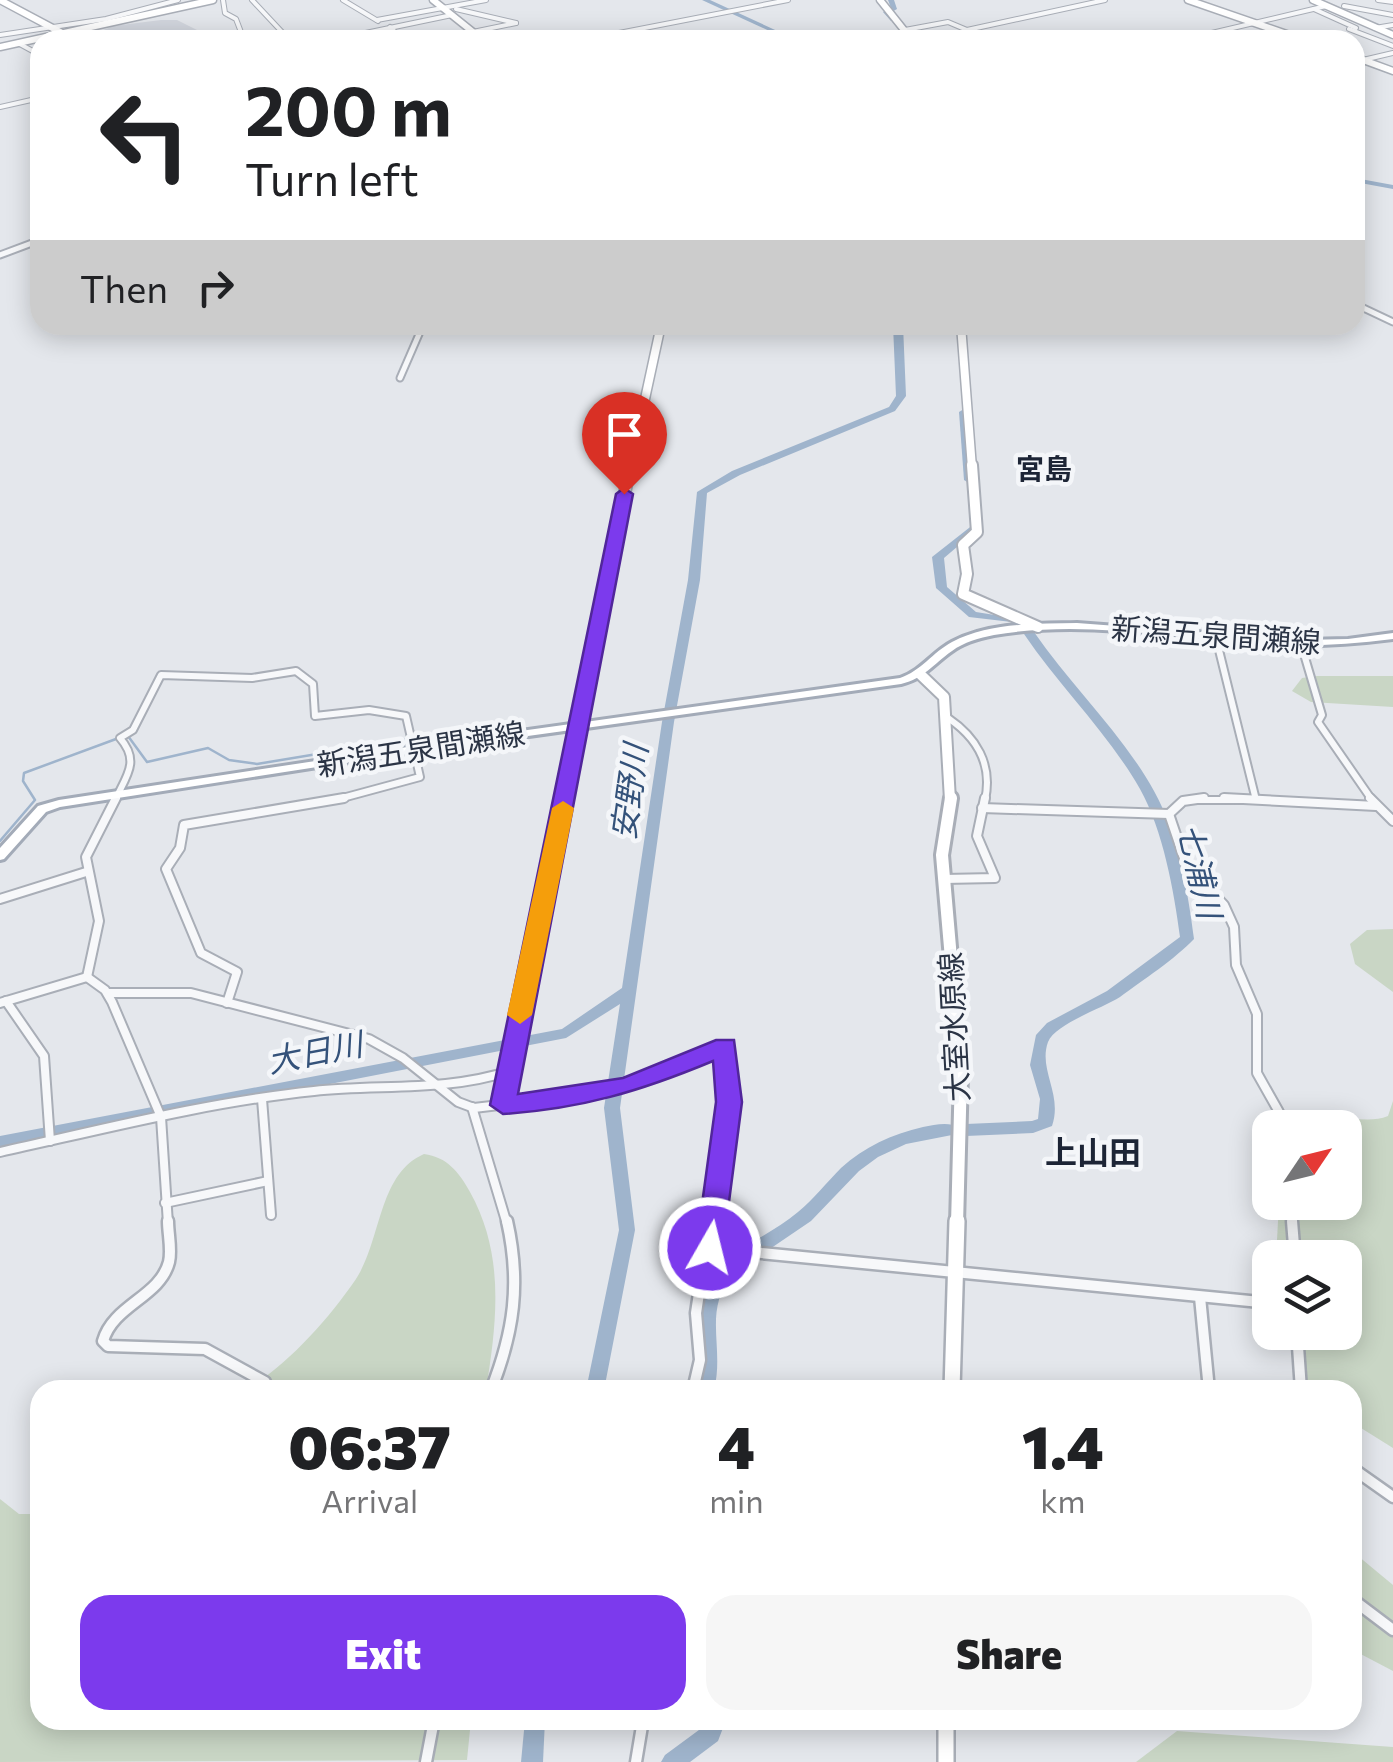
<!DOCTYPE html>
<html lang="en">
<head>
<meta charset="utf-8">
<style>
	:root { --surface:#fff; --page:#f6f6f6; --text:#202124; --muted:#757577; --accent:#7c3aed }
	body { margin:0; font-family:Commissioner,"Noto Sans JP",sans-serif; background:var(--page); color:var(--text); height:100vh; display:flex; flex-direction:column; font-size:38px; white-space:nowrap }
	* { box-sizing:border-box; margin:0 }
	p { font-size:32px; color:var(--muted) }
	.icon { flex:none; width:55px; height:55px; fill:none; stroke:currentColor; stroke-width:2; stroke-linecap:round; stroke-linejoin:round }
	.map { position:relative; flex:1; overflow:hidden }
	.details { position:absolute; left:30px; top:1380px; width:1332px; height:350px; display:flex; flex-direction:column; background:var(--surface); border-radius:30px; box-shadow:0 5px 25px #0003 }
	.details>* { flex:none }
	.guide { position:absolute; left:30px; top:30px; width:1335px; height:305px; border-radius:30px; box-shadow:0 5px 25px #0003; background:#fff; color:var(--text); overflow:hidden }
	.needle { width:65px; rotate:55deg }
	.controls { position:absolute; left:1252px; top:1110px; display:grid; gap:20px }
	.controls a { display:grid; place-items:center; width:110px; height:110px; border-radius:20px; background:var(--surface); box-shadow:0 5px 25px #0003; font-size:50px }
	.pin { position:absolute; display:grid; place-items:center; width:85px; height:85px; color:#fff; margin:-102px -42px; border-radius:50% 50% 50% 0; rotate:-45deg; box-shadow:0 0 10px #0007 }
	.pin .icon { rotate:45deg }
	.me { position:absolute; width:110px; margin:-55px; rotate:8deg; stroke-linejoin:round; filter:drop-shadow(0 0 8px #0008) }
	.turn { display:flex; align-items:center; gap:35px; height:210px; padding:0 50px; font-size:45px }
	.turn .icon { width:130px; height:130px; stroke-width:2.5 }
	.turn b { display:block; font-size:70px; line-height:85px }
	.then { display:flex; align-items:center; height:95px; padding:0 50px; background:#0003; gap:20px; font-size:38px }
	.eta { display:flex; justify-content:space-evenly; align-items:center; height:170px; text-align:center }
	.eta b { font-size:60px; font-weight:800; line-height:70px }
	.action { display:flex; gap:20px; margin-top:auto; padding:20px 50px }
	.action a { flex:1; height:115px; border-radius:30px; background:var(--accent); color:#fff; font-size:40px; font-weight:800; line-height:115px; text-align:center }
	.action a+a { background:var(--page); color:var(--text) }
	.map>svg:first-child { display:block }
	.built { fill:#d2d6de }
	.green { fill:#c9d6c5 }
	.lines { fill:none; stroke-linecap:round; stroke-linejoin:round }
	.stream { stroke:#9fb4cc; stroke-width:2.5 }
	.river { fill:#9fb4cc; fill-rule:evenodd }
	.street-far4-casing { stroke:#a9aeb7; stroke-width:6 }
	.street-far3-casing { stroke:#a9aeb7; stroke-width:9 }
	.street-far2-casing { stroke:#a9aeb7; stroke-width:10 }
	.street-far1-casing { stroke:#a9aeb7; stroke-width:12 }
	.street-casing { stroke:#a9aeb7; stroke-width:15 }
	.secondary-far4-casing { stroke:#a9aeb7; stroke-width:9 }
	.secondary-far3-casing { stroke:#a9aeb7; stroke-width:11 }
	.secondary-far2-casing { stroke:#a9aeb7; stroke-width:14 }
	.secondary-far1-casing { stroke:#a9aeb7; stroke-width:18 }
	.secondary-casing { stroke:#a9aeb7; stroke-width:20 }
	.primary-casing { stroke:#a3abb8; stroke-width:6 }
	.street-far4 { stroke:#f7f8fa; stroke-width:4 }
	.street-far3 { stroke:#f7f8fa; stroke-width:5 }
	.street-far2 { stroke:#f7f8fa; stroke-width:6 }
	.street-far1 { stroke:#f7f8fa; stroke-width:8 }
	.street { stroke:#f7f8fa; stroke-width:10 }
	.secondary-far4 { stroke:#fff; stroke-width:6 }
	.secondary-far3 { stroke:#fff; stroke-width:8 }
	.secondary-far2 { stroke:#fff; stroke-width:10 }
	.secondary-far1 { stroke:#fff; stroke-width:12 }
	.secondary { stroke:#fff; stroke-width:15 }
	.primary { fill:#fff; fill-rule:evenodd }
	.route { fill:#7c3aed; stroke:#51269a; stroke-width:2.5 }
	.slow { fill:#f59e0b }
	.labels { text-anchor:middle; stroke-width:9; stroke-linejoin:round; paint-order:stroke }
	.far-neighbourhood-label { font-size:28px; font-weight:bold; fill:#1d2536; stroke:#f4f6f9 }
	.street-label { font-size:30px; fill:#2b3445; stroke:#f4f6f9 }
	.water-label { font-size:32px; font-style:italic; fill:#34527a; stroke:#f4f6f9 }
	.neighbourhood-label { font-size:32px; font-weight:bold; fill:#1d2536; stroke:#f4f6f9 }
</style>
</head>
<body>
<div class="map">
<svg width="1393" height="1762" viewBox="0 0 1393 1762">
	<rect width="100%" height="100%" fill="#e4e7ec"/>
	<path class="built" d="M 161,20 L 177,20 L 197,30 L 190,33 L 198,39 L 85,38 L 113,26 Z"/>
	<g class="green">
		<path d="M 1317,676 L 1393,676 L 1393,707 L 1311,702 L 1292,691 L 1302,678 Z"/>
		<path d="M 1393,929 L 1393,992 L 1355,964 L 1350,944 L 1367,930 Z"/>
		<path d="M 1393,1101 L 1393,1448 L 1353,1423 L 1352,1390 L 1311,1390 L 1305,1384 L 1286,1333 L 1345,1332 L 1345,1258 L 1276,1258 L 1279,1203 L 1345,1202 L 1345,1128 L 1305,1127 C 1326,1106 1361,1127 1388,1116 Z"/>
		<path d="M 424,1154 C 447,1157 459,1172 470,1192 C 505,1255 497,1321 486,1390 L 247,1390 C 290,1362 327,1321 356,1279 C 382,1239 378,1174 424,1154 Z"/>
		<path d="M 0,1499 L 19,1514 L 40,1514 L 40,1720 L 471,1720 L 467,1760 L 0,1762 Z"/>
		<path d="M 1352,1551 L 1393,1585 L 1393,1671 L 1353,1650 Z"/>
		<path d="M 1177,1731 L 1393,1747 L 1393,1762 L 1136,1762 Z"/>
	</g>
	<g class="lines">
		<g class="stream">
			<path d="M 128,736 L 147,762 L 208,748 L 229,760 L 257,764 L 456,731"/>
			<path d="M 0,841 L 35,800 L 23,781 L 24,773 L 116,739"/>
		</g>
		<g class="river">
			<path d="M 702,0 L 710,0 L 797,40 L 789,40 Z"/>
			<path d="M 888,0 L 894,0 L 897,9 L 890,13 L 895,21 L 891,21 L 883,12 L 891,8 Z"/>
			<path d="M 1355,178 L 1393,185 L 1393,189 L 1355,182 Z"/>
			<path d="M 893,325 L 903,325 L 906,396 L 895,411 L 740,475 L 707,493 L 700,580 L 674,722 L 620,1108 L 635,1230 L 604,1390 L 586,1390 L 619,1230 L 604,1108 L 620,1004 L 566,1038 L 0,1148 L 0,1136 L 562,1029 L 622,988 L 662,722 L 688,580 L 697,492 L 732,471 L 889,407 L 896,396 Z"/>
			<path d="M 964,409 L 969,412 L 974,480 L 969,483 L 964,480 L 959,412 Z"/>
			<path d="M 974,524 L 978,525 L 978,529 L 944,558 L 947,587 L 976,612 L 1020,619 L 1020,623 L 969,617 L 936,588 L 932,557 Z"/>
			<path d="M 1030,630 L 1034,632 C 1071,686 1122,733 1154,791 C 1178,834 1188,891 1194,939 C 1175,959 1143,980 1120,997 C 1103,1008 1055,1024 1048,1042 C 1038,1070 1063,1094 1052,1126 L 1033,1133 L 966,1136 L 959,1131 L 952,1135 L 906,1144 L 878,1157 L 859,1171 L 811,1221 L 733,1274 C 702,1311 725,1347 714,1390 L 696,1390 C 709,1341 683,1309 721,1264 C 745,1244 774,1232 798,1212 C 814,1199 826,1183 841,1168 C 864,1147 892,1134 923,1127 C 935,1125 949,1121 959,1128 L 966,1124 L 1032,1121 L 1038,1119 L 1040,1099 L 1030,1065 L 1036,1035 L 1047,1023 L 1107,991 L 1180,937 C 1174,891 1163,830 1140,789 C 1108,733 1060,687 1024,634 Z"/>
			<path d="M 525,1720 L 545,1720 L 543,1762 L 521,1762 Z"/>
			<path d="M 706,1720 L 726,1720 L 718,1741 L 690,1762 L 661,1762 L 665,1755 L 703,1727 Z"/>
		</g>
		<defs>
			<g id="street-far4">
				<path d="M 223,0 L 225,13 L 236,19 L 244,40"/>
				<path d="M 252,0 L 282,32 L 280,40"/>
				<path d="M 343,0 L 378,21"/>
				<path d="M 1378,0 L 1393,2"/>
				<path d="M 1344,6 L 1393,15"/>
				<path d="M 456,9 L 516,23"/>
				<path d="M 1314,9 L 1356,28"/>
				<path d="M 377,20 L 486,0"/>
				<path d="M 390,27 L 403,40"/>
				<path d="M 1375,28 L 1393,25"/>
				<path d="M 1349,29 L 1393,46"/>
				<path d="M 905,30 L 948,22 L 967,30 L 1105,0"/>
				<path d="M 0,35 L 106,19 L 178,0"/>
				<path d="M 332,40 L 452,15"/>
				<path d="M 434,40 L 516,23"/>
				<path d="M 583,40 L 788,0"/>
				<path d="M 1182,40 L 1326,6"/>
				<path d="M 18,43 L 40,55"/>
				<path d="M 1363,60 L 1393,53"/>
				<path d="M 0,107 L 40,98"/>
			</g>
			<g id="street-far3">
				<path d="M 0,255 L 40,240"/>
				<path d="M 1355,304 L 1393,322"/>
				<path d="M 400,378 L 423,325"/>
			</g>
			<g id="street-far2">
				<path d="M 1216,638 L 1256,800"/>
				<path d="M 1301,644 L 1322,715 L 1318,722 L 1372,800"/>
				<path d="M 948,718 C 976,737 993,764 985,800"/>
				<path d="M 115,800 C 127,775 140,761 120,738 L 133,730 L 161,675 L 252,678 L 296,671 L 313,684 L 315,716 L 369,710 L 406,716 L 420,777 L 335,800"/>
				<path d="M 566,800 L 581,726"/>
				<path d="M 1187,800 L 1271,800"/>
			</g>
			<g id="street-far1">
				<path d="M 1224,798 L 1376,806"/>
				<path d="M 1370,798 L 1393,821"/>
				<path d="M 982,808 L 1169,814"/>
				<path d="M 1169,814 L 1186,864 L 1224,905 L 1234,927 L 1236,965 L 1257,1014 L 1257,1073 L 1279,1112 L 1278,1128"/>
				<path d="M 1169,814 L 1183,801 L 1204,798"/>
				<path d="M 944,879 L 995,878 L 977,836 L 985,798"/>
				<path d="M 0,899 L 86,872"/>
				<path d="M 87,977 L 99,921 L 86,857 L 116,798"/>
				<path d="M 87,977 L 105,990 L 112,1002 L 161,1117 L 168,1224"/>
				<path d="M 108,993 L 191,993 L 369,1039 L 403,1058 L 458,1102 L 474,1108 L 601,1093 L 725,1046 L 729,1101 L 710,1224"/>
				<path d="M 6,1001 L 44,1056 L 50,1141"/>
				<path d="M 0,1003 L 87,977"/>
				<path d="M 227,1003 L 237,972 L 201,953 L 166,869 L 180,848 L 184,825 L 344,798"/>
				<path d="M 262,1099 L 271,1215"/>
				<path d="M 503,1105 L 566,798"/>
				<path d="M 472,1107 L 507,1224"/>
				<path d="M 0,1152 C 104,1129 208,1102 314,1091 C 380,1084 445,1092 510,1071"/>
				<path d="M 1291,1202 L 1293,1224"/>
				<path d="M 165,1203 L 268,1181"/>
			</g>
			<g id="street">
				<path d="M 168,1221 C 168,1234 172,1250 169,1262 C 160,1297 113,1305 103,1341 L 108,1346 L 205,1349 L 265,1382"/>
				<path d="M 1292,1221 L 1295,1258"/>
				<path d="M 710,1248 L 1270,1303"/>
				<path d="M 1200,1297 L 1209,1390"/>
				<path d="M 1297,1332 L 1301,1390"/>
				<path d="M 491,1390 C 514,1332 521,1283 507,1221"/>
				<path d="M 693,1390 L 700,1360 L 696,1313 L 710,1221"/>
				<path d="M 1352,1468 L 1393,1497"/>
				<path d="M 1352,1599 L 1393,1630"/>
				<path d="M 426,1762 L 434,1720"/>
				<path d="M 636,1762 L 643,1720"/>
			</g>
			<g id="secondary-far4">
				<path d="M 0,0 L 62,33 L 90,40"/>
				<path d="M 433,0 L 483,40"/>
				<path d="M 880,0 L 912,40"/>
				<path d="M 1188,0 L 1304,40"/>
				<path d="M 1313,0 L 1393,35"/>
				<path d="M 0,47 L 213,0"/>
				<path d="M 1355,57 L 1393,71"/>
			</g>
			<g id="secondary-far3">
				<path d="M 961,325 L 972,468"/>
				<path d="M 630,468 L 661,325"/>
			</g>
			<g id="secondary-far2">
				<path d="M 972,465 L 977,532 L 963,545 L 967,574 L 963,594 L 1038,627"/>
				<path d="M 921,675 L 944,697 L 950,800"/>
				<path d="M 581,726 L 630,465"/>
			</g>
			<path id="secondary-far1" d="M 951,798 L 942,855 L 961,1074 L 957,1224"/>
			<g id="secondary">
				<path d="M 952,1390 L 957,1221"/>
				<path d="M 946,1720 L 946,1762"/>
			</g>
			<path id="primary" d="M 1077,623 L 1303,640 L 1348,639 L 1393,633 L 1393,639 C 1347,645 1302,647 1255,644 C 1169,637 1081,620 994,635 C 979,638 964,642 952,651 C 932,665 925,678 901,684 L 414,752 L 60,807 L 46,812 L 4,859 L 0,860 L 0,848 L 38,806 L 59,800 L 414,746 L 900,678 C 921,671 933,652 952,642 C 989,622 1037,624 1077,623 Z"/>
		</defs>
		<use href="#street-far4" class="street-far4-casing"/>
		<use href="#street-far3" class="street-far3-casing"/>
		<use href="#street-far2" class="street-far2-casing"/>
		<use href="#street-far1" class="street-far1-casing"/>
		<use href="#street" class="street-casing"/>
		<use href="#secondary-far4" class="secondary-far4-casing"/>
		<use href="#secondary-far3" class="secondary-far3-casing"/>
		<use href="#secondary-far2" class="secondary-far2-casing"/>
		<use href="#secondary-far1" class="secondary-far1-casing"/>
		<use href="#secondary" class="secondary-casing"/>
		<use href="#primary" class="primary-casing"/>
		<use href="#street-far4" class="street-far4"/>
		<use href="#street-far3" class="street-far3"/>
		<use href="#street-far2" class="street-far2"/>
		<use href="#street-far1" class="street-far1"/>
		<use href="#street" class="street"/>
		<use href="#secondary-far4" class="secondary-far4"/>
		<use href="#secondary-far3" class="secondary-far3"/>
		<use href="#secondary-far2" class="secondary-far2"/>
		<use href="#secondary-far1" class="secondary-far1"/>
		<use href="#secondary" class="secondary"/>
		<use href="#primary" class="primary"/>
	</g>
	<path class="route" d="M 624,488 L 633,494 L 518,1094 L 623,1078 L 716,1040 L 734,1040 L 742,1102 L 723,1248 L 719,1256 L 700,1256 L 696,1248 L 716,1102 L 713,1061 C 641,1091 581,1109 503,1114 L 490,1105 L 616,494 Z"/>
	<path class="slow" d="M 563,801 L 574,808 L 532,1015 L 520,1024 L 507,1015 L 552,808 Z"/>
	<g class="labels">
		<g class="far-neighbourhood-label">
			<text x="1044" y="479">宮島</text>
		</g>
		<g class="street-label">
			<text transform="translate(1216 636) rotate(4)" y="10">新潟五泉間瀬線</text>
			<text transform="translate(421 750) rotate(-9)" y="10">新潟五泉間瀬線</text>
			<text transform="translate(955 1027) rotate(-93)" y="10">大室水原線</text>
		</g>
		<g class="water-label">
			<text transform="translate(630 792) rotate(-82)" y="11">安野川</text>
			<text transform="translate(1199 871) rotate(77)" y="11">七浦川</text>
			<text transform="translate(315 1053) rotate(-11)" y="11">大日川</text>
		</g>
		<g class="neighbourhood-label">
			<text x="1093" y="1164">上山田</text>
		</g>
	</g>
</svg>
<div class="controls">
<a><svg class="needle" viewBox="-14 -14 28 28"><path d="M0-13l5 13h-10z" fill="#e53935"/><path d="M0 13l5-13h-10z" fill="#757577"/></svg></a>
<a><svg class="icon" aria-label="layers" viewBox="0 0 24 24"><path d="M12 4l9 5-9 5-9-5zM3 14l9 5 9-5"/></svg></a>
</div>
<div class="pin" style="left:624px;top:494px;background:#d93025"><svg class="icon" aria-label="arrive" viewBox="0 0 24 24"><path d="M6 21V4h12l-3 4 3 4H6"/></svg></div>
<svg class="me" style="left:710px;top:1248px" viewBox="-20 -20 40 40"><circle r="17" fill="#7c3aed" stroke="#fff" stroke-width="3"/><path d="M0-11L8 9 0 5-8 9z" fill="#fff"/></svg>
<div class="guide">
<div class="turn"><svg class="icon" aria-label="left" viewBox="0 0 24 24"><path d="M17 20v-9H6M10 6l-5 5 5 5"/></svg><div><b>200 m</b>Turn left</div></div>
<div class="then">Then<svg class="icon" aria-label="right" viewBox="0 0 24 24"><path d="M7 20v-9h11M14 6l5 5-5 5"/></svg></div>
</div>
<section class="details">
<div class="eta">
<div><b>06:37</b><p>Arrival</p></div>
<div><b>4</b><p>min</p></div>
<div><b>1.4</b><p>km</p></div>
</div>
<div class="action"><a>Exit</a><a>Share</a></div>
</section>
</div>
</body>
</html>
